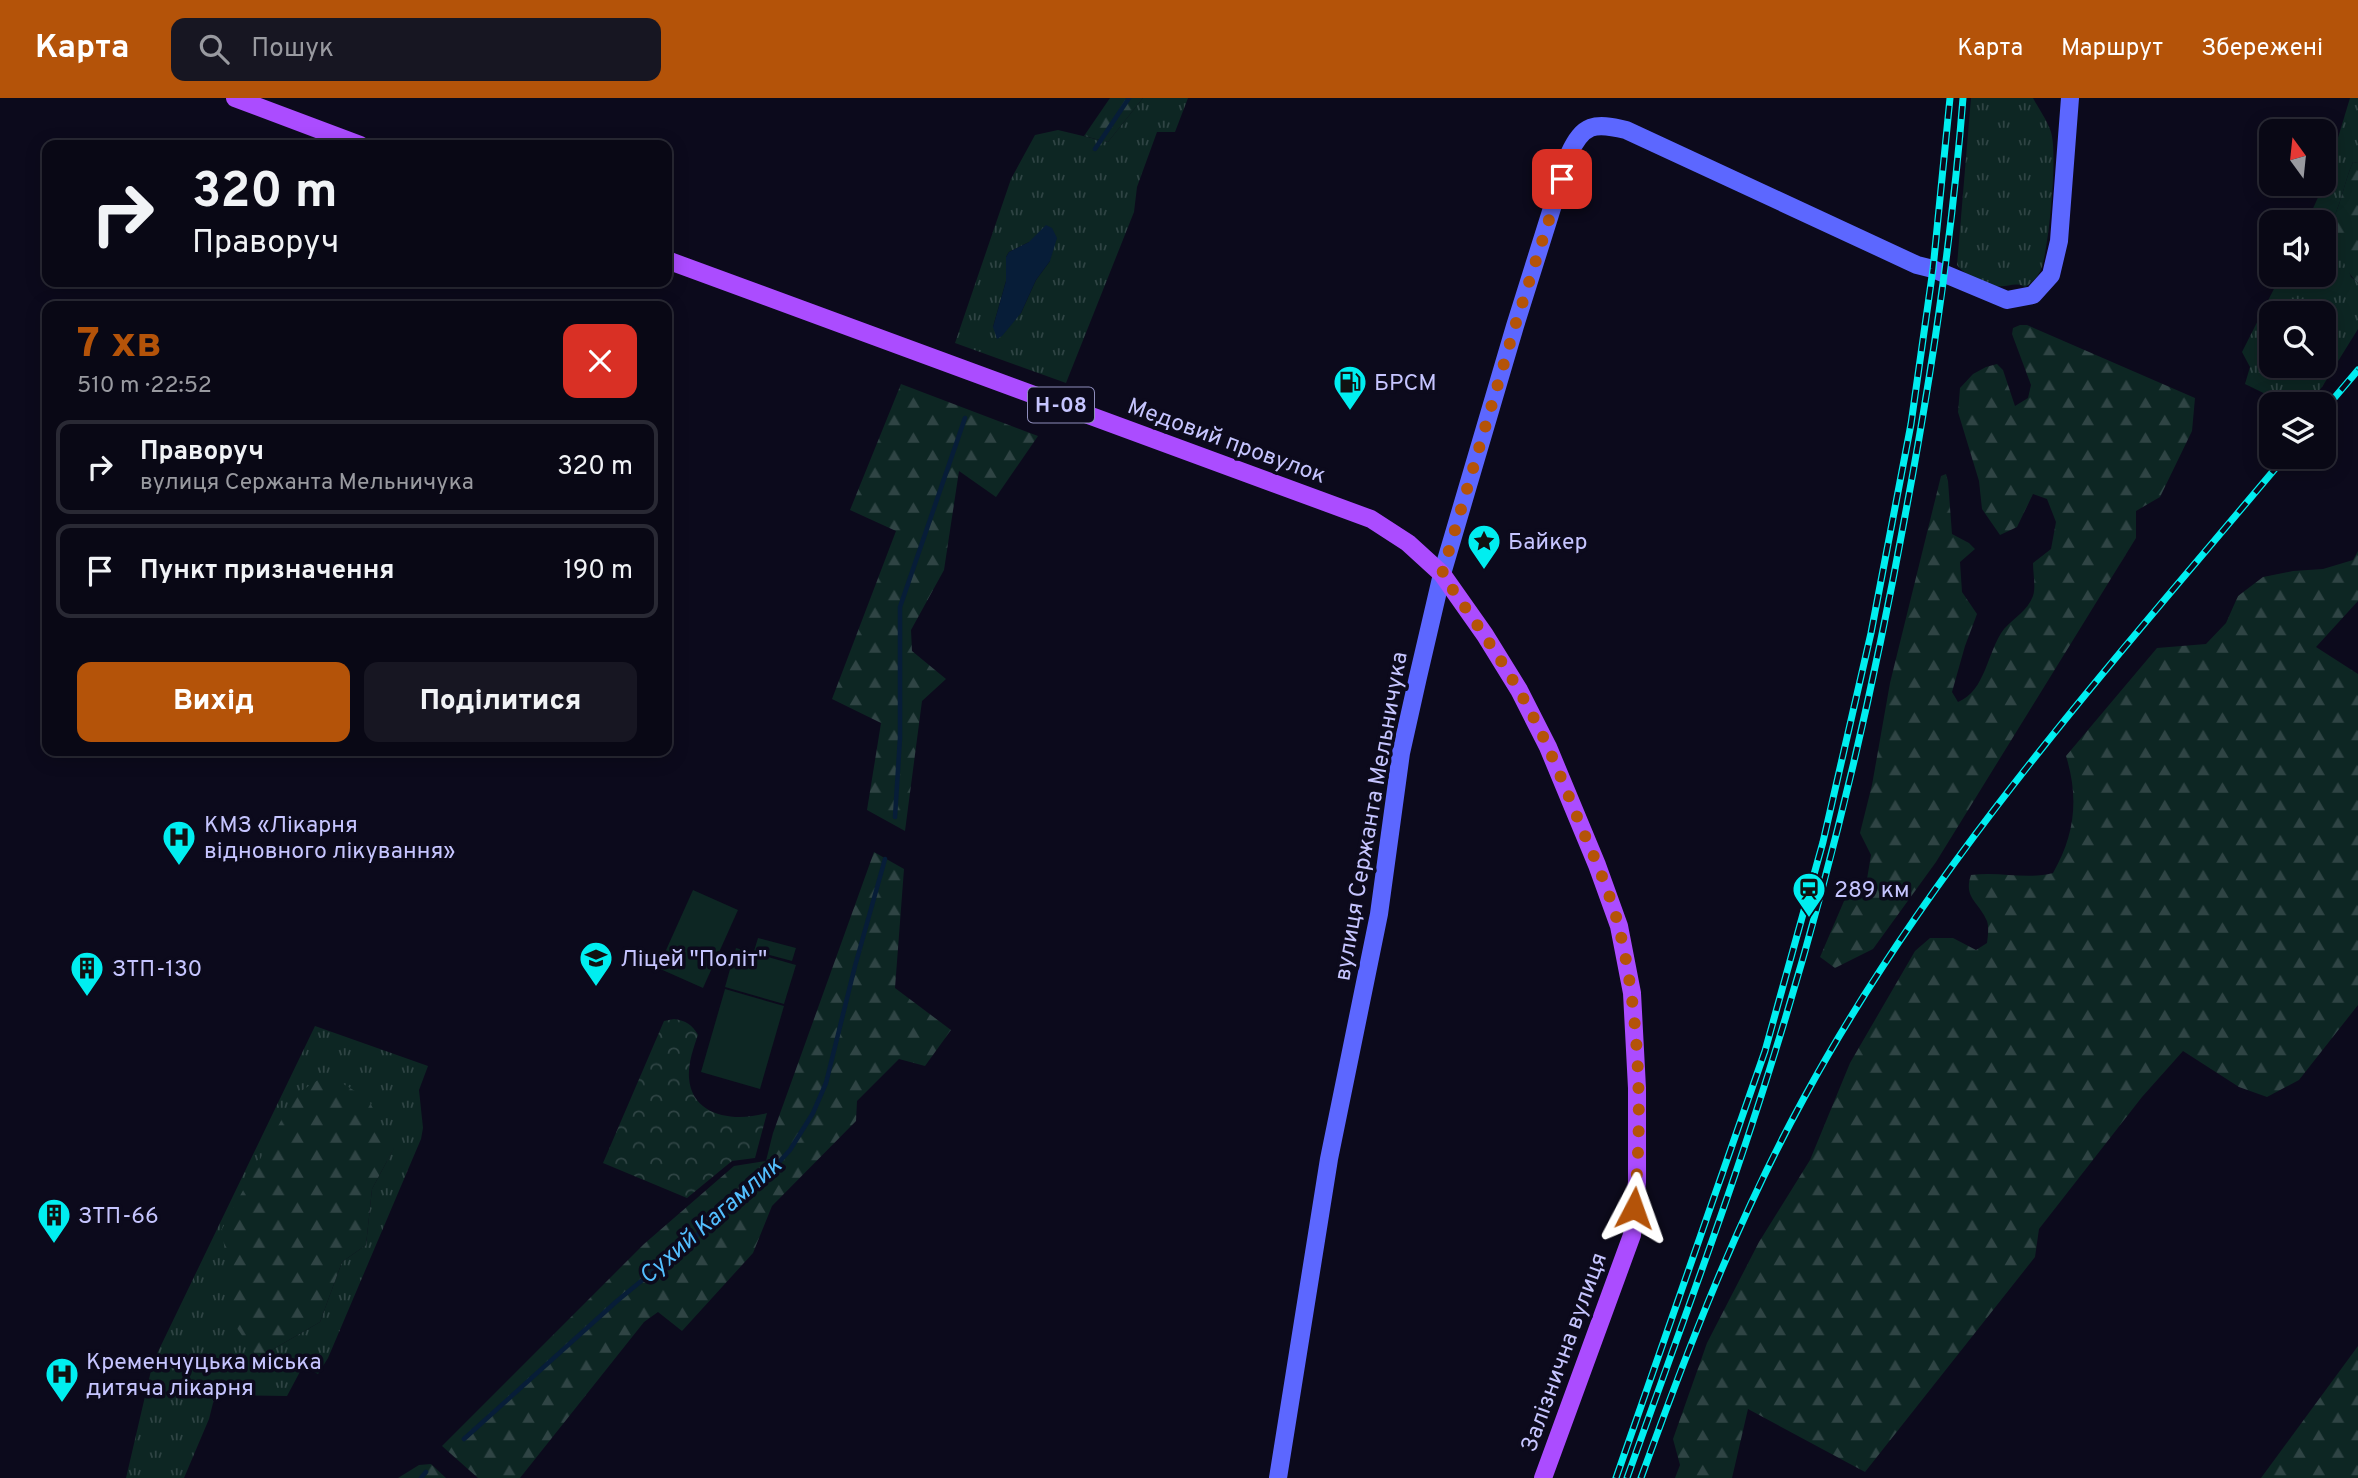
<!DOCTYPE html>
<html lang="uk">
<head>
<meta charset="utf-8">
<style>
	:root { --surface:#090815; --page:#171622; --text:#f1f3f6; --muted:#999aa0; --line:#292934; --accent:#b45309 }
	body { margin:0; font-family:Overpass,sans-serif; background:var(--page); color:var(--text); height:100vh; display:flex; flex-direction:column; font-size:26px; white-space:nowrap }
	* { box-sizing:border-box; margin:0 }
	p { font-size:23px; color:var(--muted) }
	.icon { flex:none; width:38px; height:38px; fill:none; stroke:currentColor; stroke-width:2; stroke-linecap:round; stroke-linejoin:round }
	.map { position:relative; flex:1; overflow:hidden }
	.drawer { position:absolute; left:42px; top:203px; width:630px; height:455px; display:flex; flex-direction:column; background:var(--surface); border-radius:14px; box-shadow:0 4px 18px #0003,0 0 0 2px var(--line) }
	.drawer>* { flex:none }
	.hud { position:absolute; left:42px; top:42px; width:630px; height:147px; border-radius:14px; box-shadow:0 4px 18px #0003,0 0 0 2px var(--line); background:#090815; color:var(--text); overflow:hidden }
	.needle { width:46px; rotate:345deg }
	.fabs { position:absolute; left:2259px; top:21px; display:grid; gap:14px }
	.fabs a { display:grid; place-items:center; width:77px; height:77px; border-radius:14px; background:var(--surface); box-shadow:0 4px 18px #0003,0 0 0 2px var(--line); font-size:35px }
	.pin { position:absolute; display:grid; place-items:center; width:60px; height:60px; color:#fff; margin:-30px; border-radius:14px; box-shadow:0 4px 10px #0006 }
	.me { position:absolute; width:77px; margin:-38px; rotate:4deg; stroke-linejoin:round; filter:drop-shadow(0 0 5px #0008) }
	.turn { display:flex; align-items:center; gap:24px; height:147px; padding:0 35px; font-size:32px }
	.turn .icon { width:91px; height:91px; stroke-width:2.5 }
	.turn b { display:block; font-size:49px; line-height:60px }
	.round { display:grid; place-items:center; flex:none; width:74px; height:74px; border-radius:14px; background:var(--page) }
	.headline { display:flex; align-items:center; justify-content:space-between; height:119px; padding:0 35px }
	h1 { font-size:42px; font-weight:800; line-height:52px; color:var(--accent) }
	.primary-button { display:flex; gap:14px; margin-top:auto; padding:14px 35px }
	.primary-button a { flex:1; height:80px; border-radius:14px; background:var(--accent); color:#fff; font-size:28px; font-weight:800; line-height:80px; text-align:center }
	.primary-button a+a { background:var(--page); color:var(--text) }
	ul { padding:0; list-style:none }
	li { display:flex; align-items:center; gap:21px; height:94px; margin:0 14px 10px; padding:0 21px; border:4px solid var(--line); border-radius:14px }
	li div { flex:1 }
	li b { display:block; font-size:26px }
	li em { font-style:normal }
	header { display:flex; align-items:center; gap:42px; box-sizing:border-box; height:98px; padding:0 35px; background:var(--accent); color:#fff }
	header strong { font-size:33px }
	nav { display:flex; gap:38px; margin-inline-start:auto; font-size:24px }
	.search { width:490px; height:63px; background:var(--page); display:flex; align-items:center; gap:18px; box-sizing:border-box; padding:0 24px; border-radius:14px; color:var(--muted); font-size:26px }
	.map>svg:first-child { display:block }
	.grass { fill:url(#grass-tufts); fill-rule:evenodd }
	.forest { fill:url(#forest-firs) }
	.park { fill:url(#park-crowns) }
	.garden { fill:#0d2623 }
	.water { fill:#071d38 }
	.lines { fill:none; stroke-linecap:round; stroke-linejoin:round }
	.stream { stroke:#071d38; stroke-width:4.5 }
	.secondary { stroke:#5c67ff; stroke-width:18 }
	.primary { stroke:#ab4cff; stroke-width:18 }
	.rail-casing { stroke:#00eef0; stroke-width:7 }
	.rail { stroke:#0c0a1c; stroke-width:4.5; stroke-dasharray:13; stroke-linecap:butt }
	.route { stroke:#b45309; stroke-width:12; stroke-dasharray:0 21.6 }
	.labels { text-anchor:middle; stroke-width:7; stroke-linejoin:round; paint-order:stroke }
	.shield { fill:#0c0a1c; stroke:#8e8dbb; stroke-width:2 }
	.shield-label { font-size:21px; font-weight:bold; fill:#c6c5ff }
	.poi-label { font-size:23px; fill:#c6c5ff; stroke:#0c0a1c; text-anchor:start }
	.street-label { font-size:23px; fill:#c6c5ff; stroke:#0c0a1c }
	.water-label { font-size:24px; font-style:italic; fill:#53bfff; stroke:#0c0a1c }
</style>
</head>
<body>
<header>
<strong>Карта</strong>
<div class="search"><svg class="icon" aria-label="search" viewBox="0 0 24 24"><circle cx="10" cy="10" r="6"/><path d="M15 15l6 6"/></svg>Пошук</div>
<nav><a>Карта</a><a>Маршрут</a><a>Збережені</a></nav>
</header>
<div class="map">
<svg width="2358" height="1380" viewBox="0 0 2358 1380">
	<defs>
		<pattern id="grass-tufts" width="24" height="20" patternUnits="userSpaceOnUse" patternTransform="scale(1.75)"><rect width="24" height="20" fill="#0d2623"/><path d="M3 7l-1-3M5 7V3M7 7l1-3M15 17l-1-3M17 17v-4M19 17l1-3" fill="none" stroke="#2f4444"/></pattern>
		<pattern id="forest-firs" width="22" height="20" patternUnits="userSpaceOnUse" patternTransform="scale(1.75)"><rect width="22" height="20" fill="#0d2623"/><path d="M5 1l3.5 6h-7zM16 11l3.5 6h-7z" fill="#2f4444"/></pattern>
		<pattern id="park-crowns" width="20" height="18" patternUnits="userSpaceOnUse" patternTransform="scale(1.75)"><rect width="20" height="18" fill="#0d2623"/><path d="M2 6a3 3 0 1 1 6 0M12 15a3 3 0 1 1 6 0" fill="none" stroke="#2f4444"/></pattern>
	</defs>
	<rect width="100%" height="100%" fill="#0c0a1c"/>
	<g class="grass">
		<path d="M 1143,0 L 1188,0 L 1175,34 L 1157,34 L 1137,89 L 1134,114 L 1066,285 L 955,245 L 1011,81 L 1035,37 L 1058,32 L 1108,44 ZM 1029,144 L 1050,163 L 1036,182 L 1021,215 L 993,229 L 1006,183 L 1006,159 L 1009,154 Z"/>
		<path d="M 1971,0 L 2033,0 C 2039,11 2047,22 2051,34 C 2058,57 2049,145 2042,169 C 2039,178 2032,185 2025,189 C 2015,183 2007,190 1997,188 C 1985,187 1964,177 1957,167 Z"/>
		<path d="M 2350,0 L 2358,0 L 2358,65 L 2353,64 C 2344,84 2342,104 2332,123 L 2351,179 L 2358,185 L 2358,231 L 2322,289 L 2308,306 L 2286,306 L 2245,286 L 2250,269 L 2242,254 L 2281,177 L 2324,177 L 2324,124 L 2307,124 L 2324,86 ZM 2272,215 L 2324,215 L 2324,268 L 2272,268 Z"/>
		<path d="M 315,928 L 428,968 L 419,992 L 423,1030 L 421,1041 L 328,1260 L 318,1276 L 303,1268 L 287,1298 L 215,1297 L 209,1321 L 184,1380 L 126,1380 L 153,1264 ZM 394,1050 L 372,1091 L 366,1147 L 342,1164 L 320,1224 L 258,1260 Z"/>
	</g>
	<g class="forest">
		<path d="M 1110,0 L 1143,0 L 1108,44 L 1084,38 Z"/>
		<path d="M 2353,64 L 2358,65 L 2358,185 C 2341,170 2338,145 2332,123 C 2342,104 2344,84 2353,64 Z"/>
		<path d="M 2020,227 L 2027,227 L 2195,300 L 2192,333 L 2160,399 L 2136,413 L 2136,440 L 1936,764 L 1873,851 L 1835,870 L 1820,859 L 1844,803 L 1867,781 L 1871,757 L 1860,735 L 1872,687 L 1890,585 L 1941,378 L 1946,376 L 1948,383 L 1952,436 L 1969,445 L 1975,451 L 1960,464 L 1962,494 L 1977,516 L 1965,548 L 1952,594 L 1958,604 C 1986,593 1987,553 2004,531 C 2013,521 2028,512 2033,498 C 2036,490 2033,475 2033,465 L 2051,451 L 2056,424 L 2047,401 L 2033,396 L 2017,429 L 2000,437 L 1982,411 L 1979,383 L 1958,314 L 1960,290 L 1973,276 L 1986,269 L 1997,266 L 2003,272 L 2015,308 L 2028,300 L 2031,287 L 2012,236 L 2013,230 Z"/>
		<path d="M 901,286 L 1038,338 L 996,399 L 959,373 L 944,472 L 911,532 L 912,553 L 946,581 L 922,603 L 905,733 L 867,712 L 881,625 L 832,601 L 896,433 L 850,412 Z"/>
		<path d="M 2358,453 L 2358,503 L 2316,549 L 2358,576 L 2358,907 L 2299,982 L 2267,999 L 2239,989 L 2183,953 L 2142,999 L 2039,1131 L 2035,1159 L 1865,1374 L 1748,1311 L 1732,1380 L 1675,1380 L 1680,1367 L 1673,1341 L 1707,1245 L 1759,1144 L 1810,1062 L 1850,965 L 1915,853 L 1930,840 L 1953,840 L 1976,852 L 1987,845 C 1988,838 1989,829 1987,823 C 1979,804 1963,800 1971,777 C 2000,773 2026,782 2053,775 C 2075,737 2079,700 2066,658 L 2157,550 L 2206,546 L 2226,525 L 2238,498 L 2263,479 L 2293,473 L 2323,471 L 2353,462 Z"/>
		<path d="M 874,754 L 904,771 L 895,890 L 951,932 L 925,968 L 899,961 L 857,1003 L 856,1023 L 772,1108 L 753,1155 L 682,1233 L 658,1214 L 644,1224 L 520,1380 L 478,1380 L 442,1348 L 644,1146 L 734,1068 L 766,1063 L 773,1035 Z"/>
		<path d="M 327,976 L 368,1001 L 394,1050 L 372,1091 L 366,1147 L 342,1164 L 320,1224 L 258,1260 L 234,1226 L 222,1131 L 295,997 Z"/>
		<path d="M 2358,1248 L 2358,1380 L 2261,1380 Z"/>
		<path d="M 431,1366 L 446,1380 L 398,1380 L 419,1367 Z"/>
	</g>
	<path class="park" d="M 674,921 C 686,923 692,926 698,937 C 693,951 688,966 689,980 C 692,1020 737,1024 767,1015 L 755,1060 L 732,1063 L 687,1100 L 603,1065 L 664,923 Z"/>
	<g class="garden">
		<path d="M 693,792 L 738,812 L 703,890 L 658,870 Z"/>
		<path d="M 758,840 L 796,850 L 792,863 L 754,853 Z"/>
		<path d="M 736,850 L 796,867 L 784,906 L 725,889 Z"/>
		<path d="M 725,891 L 784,908 L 760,991 L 701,974 Z"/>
	</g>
	<path class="water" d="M 1046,127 L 1052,130 L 1057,140 L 1050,163 L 1036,182 L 1021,215 L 1002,238 L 997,241 L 993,229 L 1006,183 L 1006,159 L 1009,154 L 1029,144 Z"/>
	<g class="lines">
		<g class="stream">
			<path d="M 1095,51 L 1129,0"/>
			<path d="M 895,719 L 900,640 L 900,509 L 965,320"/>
			<path d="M 464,1341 L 617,1203 L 760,1085 L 790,1052 L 813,1015 L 826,985 L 855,868 L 885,761"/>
			<path d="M 421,1380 L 426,1374"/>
		</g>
		<path class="secondary" d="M 1278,1380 L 1329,1061 L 1379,816 L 1401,655 L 1418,579 L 1442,476 L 1515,228 L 1569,56 C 1583,26 1594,24 1626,32 L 1917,167 L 1933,171 L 2007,202 L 2033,197 L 2051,177 L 2059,143 L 2070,0"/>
		<g class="primary">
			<path d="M 235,0 L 360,47"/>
			<path d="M 667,162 L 1371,421 L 1408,445 L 1442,476 L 1485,537 L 1519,592 L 1548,649 L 1597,767 L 1619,828 L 1632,895 L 1637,990 L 1637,1084 L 1632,1137 L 1543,1380"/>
		</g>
		<defs>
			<g id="rail">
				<path d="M 2324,312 L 2358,272"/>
				<path d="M 1616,1380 L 1765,953 L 1823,744 L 1871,535 L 1911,326 L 1933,171 L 1950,0"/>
				<path d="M 1627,1380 C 1677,1239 1731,1097 1775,954 C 1830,778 1872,599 1905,418 C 1931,280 1952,141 1963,0"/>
				<path d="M 1641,1380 C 1688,1250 1738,1120 1805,998 C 1933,763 2114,563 2285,359"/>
			</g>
		</defs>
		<use href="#rail" class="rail-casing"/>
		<use href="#rail" class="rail"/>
	</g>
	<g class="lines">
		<path class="route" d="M 1562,81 L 1515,228 L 1442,476 C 1468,514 1495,551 1518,591 C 1544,635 1563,684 1582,731 C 1596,763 1611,797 1619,830 C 1640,914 1643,1025 1634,1110"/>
	</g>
	<defs>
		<symbol id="fuel-pin" viewBox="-11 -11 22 30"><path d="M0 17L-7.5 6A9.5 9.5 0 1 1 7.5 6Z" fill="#00eef0" stroke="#0c0a1c"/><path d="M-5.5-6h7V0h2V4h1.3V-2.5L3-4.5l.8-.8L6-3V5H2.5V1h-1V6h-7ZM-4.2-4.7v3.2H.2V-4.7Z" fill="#111"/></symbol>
		<symbol id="sight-pin" viewBox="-11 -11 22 30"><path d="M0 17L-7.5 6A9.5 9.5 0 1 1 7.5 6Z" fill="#00eef0" stroke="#0c0a1c"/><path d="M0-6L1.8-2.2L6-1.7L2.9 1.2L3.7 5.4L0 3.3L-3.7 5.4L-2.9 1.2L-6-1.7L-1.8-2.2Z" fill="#111"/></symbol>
		<symbol id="hospital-pin" viewBox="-11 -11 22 30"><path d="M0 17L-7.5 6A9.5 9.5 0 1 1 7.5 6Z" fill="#00eef0" stroke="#0c0a1c"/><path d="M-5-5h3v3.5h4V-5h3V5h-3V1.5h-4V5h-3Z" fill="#111"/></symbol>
		<symbol id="station-pin" viewBox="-11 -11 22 30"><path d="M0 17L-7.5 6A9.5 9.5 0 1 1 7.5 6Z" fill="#00eef0" stroke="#0c0a1c"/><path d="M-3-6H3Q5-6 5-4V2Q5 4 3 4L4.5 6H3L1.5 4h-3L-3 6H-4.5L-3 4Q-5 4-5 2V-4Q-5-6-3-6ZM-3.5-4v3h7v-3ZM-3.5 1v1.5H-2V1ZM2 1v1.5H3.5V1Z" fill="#111"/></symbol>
		<symbol id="school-pin" viewBox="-11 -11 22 30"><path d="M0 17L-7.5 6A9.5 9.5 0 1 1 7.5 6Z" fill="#00eef0" stroke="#0c0a1c"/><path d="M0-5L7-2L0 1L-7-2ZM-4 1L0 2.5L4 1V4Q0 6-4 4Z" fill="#111"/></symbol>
		<symbol id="building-pin" viewBox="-11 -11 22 30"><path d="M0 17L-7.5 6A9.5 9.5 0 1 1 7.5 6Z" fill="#00eef0" stroke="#0c0a1c"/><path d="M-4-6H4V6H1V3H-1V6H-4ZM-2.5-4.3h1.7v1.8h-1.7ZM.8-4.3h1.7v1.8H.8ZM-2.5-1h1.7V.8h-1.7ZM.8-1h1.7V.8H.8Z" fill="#111"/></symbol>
	</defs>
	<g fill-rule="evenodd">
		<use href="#fuel-pin" x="1331" y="265" width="38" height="52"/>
		<use href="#sight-pin" x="1465" y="424" width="38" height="52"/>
		<use href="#hospital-pin" x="160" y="720" width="38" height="52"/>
		<use href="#station-pin" x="1790" y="772" width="38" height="52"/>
		<use href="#school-pin" x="577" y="841" width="38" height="52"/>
		<use href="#building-pin" x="68" y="851" width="38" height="52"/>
		<use href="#building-pin" x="35" y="1098" width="38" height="52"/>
		<use href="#hospital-pin" x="43" y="1257" width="38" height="52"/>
	</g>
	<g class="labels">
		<rect class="shield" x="1028" y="289.5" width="66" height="35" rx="5"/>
		<g class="shield-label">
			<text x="1061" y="314">Н-08</text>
		</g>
		<g class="poi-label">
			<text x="1374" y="292">БРСМ</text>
			<text x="1508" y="451">Байкер</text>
			<text x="204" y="734">КМЗ «Лікарня<tspan x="204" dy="26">відновного лікування»</tspan></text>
			<text x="1834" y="799">289 км</text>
			<text x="620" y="868">Ліцей "Політ"</text>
			<text x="112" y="878">ЗТП-130</text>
			<text x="78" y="1125">ЗТП-66</text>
			<text x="86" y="1271">Кременчуцька міська<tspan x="86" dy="26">дитяча лікарня</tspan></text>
		</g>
		<g class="street-label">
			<text transform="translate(1227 342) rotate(20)" y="8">Медовий провулок</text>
			<text transform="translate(1370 718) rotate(-80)" y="8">вулиця Сержанта Мельничука</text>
			<text transform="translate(1563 1254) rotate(-70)" y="8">Залізнична вулиця</text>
		</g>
		<g class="water-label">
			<text transform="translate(710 1122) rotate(-41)" y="8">Сухий Кагамлик</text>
		</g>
	</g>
</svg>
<div class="fabs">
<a><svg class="needle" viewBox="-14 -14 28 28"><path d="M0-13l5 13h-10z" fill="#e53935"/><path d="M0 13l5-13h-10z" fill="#999aa0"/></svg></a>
<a><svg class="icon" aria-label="sound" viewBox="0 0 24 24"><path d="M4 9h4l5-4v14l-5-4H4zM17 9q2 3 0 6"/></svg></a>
<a><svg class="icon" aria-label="search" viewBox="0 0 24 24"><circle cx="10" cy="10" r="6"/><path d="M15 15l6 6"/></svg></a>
<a><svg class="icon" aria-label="layers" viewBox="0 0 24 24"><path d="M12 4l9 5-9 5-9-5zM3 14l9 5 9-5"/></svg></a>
</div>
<div class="pin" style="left:1562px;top:81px;background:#d93025"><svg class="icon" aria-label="arrive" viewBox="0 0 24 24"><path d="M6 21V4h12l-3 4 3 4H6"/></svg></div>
<svg class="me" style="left:1634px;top:1110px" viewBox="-20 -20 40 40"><path d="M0-17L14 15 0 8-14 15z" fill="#b45309" stroke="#fff" stroke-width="4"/></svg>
<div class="hud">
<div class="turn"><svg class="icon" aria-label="right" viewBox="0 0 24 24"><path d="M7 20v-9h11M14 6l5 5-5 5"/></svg><div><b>320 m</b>Праворуч</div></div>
</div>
<section class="drawer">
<div class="headline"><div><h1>7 хв</h1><p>510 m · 22:52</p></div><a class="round" style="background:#d93025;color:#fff"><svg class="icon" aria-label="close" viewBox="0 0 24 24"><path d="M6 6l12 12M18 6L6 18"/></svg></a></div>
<ul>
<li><svg class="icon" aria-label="right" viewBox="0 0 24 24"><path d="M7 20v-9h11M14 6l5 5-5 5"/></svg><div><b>Праворуч</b><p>вулиця Сержанта Мельничука</p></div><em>320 m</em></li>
<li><svg class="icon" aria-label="arrive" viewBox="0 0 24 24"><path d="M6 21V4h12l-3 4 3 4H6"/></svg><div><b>Пункт призначення</b></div><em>190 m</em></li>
</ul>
<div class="primary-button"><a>Вихід</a><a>Поділитися</a></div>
</section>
</div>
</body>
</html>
